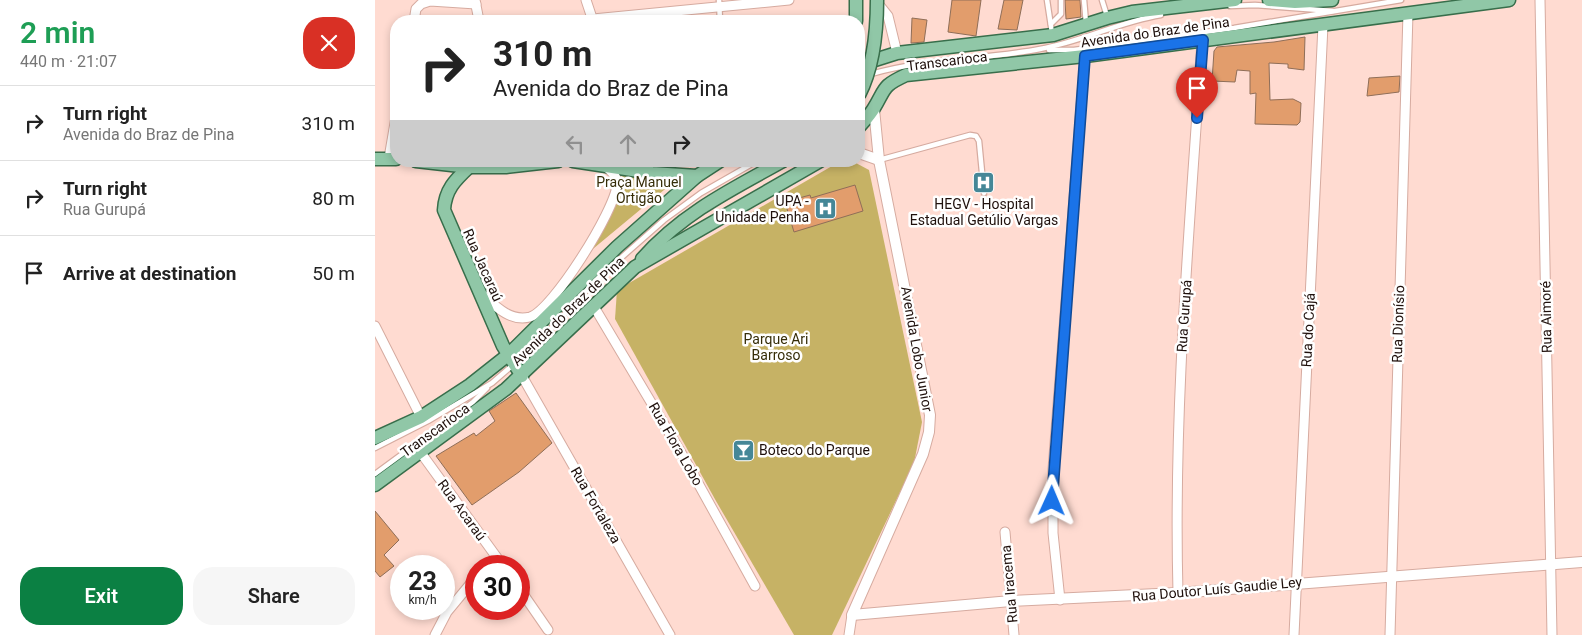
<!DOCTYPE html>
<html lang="en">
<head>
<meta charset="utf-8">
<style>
	:root { --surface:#fff; --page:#f6f6f6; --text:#222; --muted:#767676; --line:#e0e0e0; --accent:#0b8043 }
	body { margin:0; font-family:Roboto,sans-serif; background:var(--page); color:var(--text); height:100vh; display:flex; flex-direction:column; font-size:19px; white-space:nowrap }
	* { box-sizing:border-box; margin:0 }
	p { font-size:16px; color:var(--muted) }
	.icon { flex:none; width:28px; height:28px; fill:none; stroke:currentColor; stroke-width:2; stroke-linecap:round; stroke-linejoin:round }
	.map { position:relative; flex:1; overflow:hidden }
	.drawer { display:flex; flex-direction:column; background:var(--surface); width:375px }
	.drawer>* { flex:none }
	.guide { position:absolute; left:15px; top:15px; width:475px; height:152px; border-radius:20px; box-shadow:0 2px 8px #0003; background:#fff; color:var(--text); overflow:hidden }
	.speed { position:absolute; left:15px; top:555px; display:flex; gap:10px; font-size:25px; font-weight:700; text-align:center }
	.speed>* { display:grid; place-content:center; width:65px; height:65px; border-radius:50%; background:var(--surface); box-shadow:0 2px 8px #0003; line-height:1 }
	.speed small { font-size:12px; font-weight:400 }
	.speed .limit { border:8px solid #d22; background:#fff; color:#111 }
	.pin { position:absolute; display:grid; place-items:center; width:42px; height:42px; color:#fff; margin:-51px -21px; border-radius:50% 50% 50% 0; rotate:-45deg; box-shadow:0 0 5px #0007 }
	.pin .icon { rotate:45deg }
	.me { position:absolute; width:55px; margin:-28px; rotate:1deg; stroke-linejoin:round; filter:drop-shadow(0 0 4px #0008) }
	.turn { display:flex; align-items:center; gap:18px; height:105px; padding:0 20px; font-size:22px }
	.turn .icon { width:65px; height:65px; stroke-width:2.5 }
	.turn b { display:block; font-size:35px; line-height:42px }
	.lanes { display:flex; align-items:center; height:48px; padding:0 20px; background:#0003; justify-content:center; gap:25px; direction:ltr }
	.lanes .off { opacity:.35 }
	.round { display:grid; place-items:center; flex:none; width:52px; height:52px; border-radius:20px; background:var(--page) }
	.head { display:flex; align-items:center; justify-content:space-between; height:85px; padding:0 20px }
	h1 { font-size:30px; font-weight:600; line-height:38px; color:#1e9e55 }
	.primary-button { display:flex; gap:10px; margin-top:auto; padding:10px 20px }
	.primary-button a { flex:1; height:58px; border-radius:20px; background:var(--accent); color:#fff; font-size:20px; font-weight:600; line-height:58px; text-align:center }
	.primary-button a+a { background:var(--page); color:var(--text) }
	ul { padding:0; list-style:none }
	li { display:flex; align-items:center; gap:15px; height:75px; padding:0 20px; border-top:1px solid var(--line) }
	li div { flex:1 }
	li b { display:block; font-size:19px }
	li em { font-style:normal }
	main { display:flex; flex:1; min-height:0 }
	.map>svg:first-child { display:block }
	.green { fill:#c6b265 }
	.building { fill:#e29d6c; stroke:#8f6e58 }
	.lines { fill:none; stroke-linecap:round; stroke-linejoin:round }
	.service-casing { stroke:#d6aba0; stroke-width:7 }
	.minor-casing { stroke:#d6aba0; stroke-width:11 }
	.tertiary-casing { stroke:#d6aba0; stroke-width:12 }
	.primary-casing { stroke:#386e4b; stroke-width:15 }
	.service { stroke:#fff; stroke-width:4.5 }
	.minor { stroke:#fff; stroke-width:9 }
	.tertiary { stroke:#fff; stroke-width:10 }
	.primary { stroke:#90c7a7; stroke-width:12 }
	.primary-bridge-casing { stroke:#386e4b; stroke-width:15; stroke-linecap:butt }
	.primary-bridge { stroke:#90c7a7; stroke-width:12 }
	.route-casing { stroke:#114b97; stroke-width:12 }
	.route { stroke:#1a73e8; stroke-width:9 }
	.labels { text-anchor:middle; stroke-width:5; stroke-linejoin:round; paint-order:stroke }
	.street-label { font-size:14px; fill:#1f100c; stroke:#fff }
	.park-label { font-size:14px; fill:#362d08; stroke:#fff }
	.poi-label { font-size:14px; fill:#1f100c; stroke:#fff; text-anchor:end }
</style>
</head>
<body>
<main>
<section class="drawer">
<div class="head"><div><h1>2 min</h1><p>440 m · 21:07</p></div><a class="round" style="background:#d93025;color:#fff"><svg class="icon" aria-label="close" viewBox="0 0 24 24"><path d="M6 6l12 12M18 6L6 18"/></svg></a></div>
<ul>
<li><svg class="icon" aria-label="right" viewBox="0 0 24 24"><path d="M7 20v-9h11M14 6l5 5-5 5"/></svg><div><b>Turn right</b><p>Avenida do Braz de Pina</p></div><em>310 m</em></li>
<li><svg class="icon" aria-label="right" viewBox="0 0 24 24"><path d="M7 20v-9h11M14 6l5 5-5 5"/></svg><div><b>Turn right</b><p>Rua Gurupá</p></div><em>80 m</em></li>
<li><svg class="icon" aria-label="arrive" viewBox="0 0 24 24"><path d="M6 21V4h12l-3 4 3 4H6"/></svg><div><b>Arrive at destination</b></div><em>50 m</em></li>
</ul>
<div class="primary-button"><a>Exit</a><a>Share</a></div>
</section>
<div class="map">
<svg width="1207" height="635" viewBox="0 0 1207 635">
	<rect width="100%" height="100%" fill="#ffdbd1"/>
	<g class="green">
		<path d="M 464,162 L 479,162 L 494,170 L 547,422 L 539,463 L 457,635 L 419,635 L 341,501 L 240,319 L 242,290 Z"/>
		<path d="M 243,169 L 301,180 L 213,253 L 239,207 L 248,179 Z"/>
	</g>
	<g class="building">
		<path d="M 577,0 L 606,0 L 601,36 L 573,32 Z"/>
		<path d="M 629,0 L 648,0 L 642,30 L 623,29 Z"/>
		<path d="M 690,0 L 705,0 L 706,17 L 691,19 Z"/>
		<path d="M 537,18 L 552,20 L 549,42 L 536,43 Z"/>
		<path d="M 930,37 L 929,70 L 913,68 L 913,64 L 894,63 L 895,100 L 918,99 L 926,103 L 925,122 L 922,125 L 880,124 L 881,93 L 875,94 L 875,71 L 862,70 L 860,82 L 837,81 L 839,51 L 842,47 L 899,42 Z"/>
		<path d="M 1025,76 L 1024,92 L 992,96 L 994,78 Z"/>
		<path d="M 480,185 L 488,211 L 419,232 L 410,202 L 435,195 L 436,198 Z"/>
		<path d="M 141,393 L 177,443 L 144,472 L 97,505 L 61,456 L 99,433 L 101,436 L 120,421 L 114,411 Z"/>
		<path d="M 0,511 L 24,540 L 9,555 L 19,566 L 5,577 L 0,571 Z"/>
	</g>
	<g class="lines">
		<defs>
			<g id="service">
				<path d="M 344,0 L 345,21"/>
				<path d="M 672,0 L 677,33"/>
				<path d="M 709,0 L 711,23"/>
				<path d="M 727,0 L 732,16"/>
				<path d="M 855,6 L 880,5 L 958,11"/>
				<path d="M 445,21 L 456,19"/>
				<path d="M 676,24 L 686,14 L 686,0"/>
				<path d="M 674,50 L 699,50 L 859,28 L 1026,0"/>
				<path d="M 496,74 C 551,58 609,60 665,49 C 707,42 743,22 786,15"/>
				<path d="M 504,160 L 595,135 L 601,136 L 604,141 L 609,193"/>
				<path d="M 0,448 L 53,421 L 117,383 L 161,345 L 222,279 L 289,220 L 326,193 L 382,161"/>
				<path d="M 0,474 L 98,402 L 112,388"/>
			</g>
			<g id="minor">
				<path d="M 100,0 L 104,21"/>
				<path d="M 211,0 L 218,21"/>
				<path d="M 1165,0 L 1177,635"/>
				<path d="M 501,1 L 513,16 L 522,53"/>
				<path d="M 218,19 L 414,0"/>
				<path d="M 39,21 L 41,9 L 46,4 L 55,1 L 101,4"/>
				<path d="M 14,158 L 21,117"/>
				<path d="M 109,296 C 121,307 136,322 155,317 C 178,310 240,210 242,185 C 243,177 237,172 231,167"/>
				<path d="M 218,305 L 308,456 L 380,586"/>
				<path d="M 0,326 L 46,417"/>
				<path d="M 147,376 L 295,635"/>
				<path d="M 46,453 L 128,566"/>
				<path d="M 630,532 L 639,635"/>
				<path d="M 112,566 L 121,557"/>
				<path d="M 144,588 L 173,630"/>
				<path d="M 803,593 C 798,408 815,224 827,40"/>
				<path d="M 685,600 L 678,533 L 678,469 L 710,56"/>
				<path d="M 60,635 L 72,612 L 101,577"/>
				<path d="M 474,635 L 477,615"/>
				<path d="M 919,635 L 948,25"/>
				<path d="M 1015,635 L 1033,13"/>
			</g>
			<g id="tertiary">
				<path d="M 499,109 L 504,160 L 555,415 L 554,432 L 548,454 L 477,615 L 636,601 L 803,593 L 1207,562"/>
				<path d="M 484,153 L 504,160"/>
			</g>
			<g id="primary">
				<path d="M 894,0 L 920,2 L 957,0"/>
				<path d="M 481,21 L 481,0"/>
				<path d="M 484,65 L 522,53 L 678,35 L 732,18 L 757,12 L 860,0"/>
				<path d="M 484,127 C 489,121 495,115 499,108 C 511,88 507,86 531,75 L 710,56 L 1134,0"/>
				<path d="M 0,159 L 21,159"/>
				<path d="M 41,161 L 94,167 L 131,167 L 183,161"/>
				<path d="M 198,161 L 277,173 L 322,176"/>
				<path d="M 94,167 C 80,180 70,190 69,210 L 128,346 L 147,376"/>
				<path d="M 267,259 C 306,214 357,189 408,161"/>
				<path d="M 0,438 L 46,417 L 95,385 L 133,355 L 242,247 L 322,176 L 345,161"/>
				<path d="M 0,485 L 131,389 L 260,267 L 445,161"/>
			</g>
		</defs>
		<use href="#service" class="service-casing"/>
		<use href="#minor" class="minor-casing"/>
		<use href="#tertiary" class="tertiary-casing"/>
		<use href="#primary" class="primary-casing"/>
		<use href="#service" class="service"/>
		<use href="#minor" class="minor"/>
		<use href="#tertiary" class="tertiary"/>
		<use href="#primary" class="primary"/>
		<defs>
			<path id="primary-bridge" d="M 484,95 C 499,66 502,32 502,0"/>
		</defs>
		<use href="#primary-bridge" class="primary-bridge-casing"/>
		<use href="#primary-bridge" class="primary-bridge"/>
	</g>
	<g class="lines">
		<defs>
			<path id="route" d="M 677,501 L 710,56 L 828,40 L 822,118"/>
		</defs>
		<use href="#route" class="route-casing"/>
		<use href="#route" class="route"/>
	</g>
	<defs>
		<symbol id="hospital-square" viewBox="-11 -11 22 22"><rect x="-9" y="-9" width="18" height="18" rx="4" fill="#458797" stroke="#fff"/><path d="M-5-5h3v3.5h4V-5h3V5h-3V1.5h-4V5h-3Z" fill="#fff"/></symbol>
		<symbol id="bar-square" viewBox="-11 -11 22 22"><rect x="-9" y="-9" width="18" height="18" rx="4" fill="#458797" stroke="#fff"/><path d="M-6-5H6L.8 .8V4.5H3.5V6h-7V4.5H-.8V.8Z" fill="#fff"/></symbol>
	</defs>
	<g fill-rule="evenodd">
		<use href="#hospital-square" x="596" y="170" width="25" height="25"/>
		<use href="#hospital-square" x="438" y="196" width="25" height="25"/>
		<use href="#bar-square" x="356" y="438" width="25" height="25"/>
	</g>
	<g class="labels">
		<g class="street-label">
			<text transform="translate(780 32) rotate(-8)" y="5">Avenida do Braz de Pina</text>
			<text transform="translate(572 61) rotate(-7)" y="5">Transcarioca</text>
			<text transform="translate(108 265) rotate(66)" y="5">Rua Jacaraú</text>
			<text transform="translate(193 311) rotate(-44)" y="5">Avenida do Braz de Pina</text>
			<text transform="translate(809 316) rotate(-86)" y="5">Rua Gurupá</text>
			<text transform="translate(1171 317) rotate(-91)" y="5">Rua Aimoré</text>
			<text transform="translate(1023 324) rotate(-88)" y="5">Rua Dionísio</text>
			<text transform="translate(933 330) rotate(-87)" y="5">Rua do Cajá</text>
			<text transform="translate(542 349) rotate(80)" y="5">Avenida Lobo Junior</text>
			<text transform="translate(60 430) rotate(-36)" y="5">Transcarioca</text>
			<text transform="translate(301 444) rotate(60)" y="5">Rua Flora Lobo</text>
			<text transform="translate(221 505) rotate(60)" y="5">Rua Fortaleza</text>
			<text transform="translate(87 510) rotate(54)" y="5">Rua Acaraú</text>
			<text transform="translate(634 584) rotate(-95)" y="5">Rua Iracema</text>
			<text transform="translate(842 589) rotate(-5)" y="5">Rua Doutor Luís Gaudie Ley</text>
		</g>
		<g class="park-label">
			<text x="264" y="187">Praça Manuel<tspan x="264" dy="16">Ortigão</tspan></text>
			<text x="401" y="344">Parque Ari<tspan x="401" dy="16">Barroso</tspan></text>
		</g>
		<g class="poi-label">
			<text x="434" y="206">UPA -<tspan x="434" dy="16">Unidade Penha</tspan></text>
			<text x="609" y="209" text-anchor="middle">HEGV - Hospital<tspan x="609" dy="16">Estadual Getúlio Vargas</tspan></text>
			<text x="384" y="455" text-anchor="start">Boteco do Parque</text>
		</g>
	</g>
</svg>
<div class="speed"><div>23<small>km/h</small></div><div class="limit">30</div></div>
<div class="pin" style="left:822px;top:118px;background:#d93025"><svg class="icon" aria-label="arrive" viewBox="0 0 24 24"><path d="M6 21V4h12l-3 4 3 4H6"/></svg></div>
<svg class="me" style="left:677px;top:501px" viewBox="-20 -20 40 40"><path d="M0-17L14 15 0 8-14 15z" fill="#1a73e8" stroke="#fff" stroke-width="4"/></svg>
<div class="guide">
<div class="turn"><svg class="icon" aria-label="right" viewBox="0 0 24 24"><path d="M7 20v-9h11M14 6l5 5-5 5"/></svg><div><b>310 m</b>Avenida do Braz de Pina</div></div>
<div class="lanes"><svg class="icon off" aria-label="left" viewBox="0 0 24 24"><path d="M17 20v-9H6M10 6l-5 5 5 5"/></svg><svg class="icon off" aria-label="ahead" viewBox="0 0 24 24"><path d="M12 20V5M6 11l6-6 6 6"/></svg><svg class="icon" aria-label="right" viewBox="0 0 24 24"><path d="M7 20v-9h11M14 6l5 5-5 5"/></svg></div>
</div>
</div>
</main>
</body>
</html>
